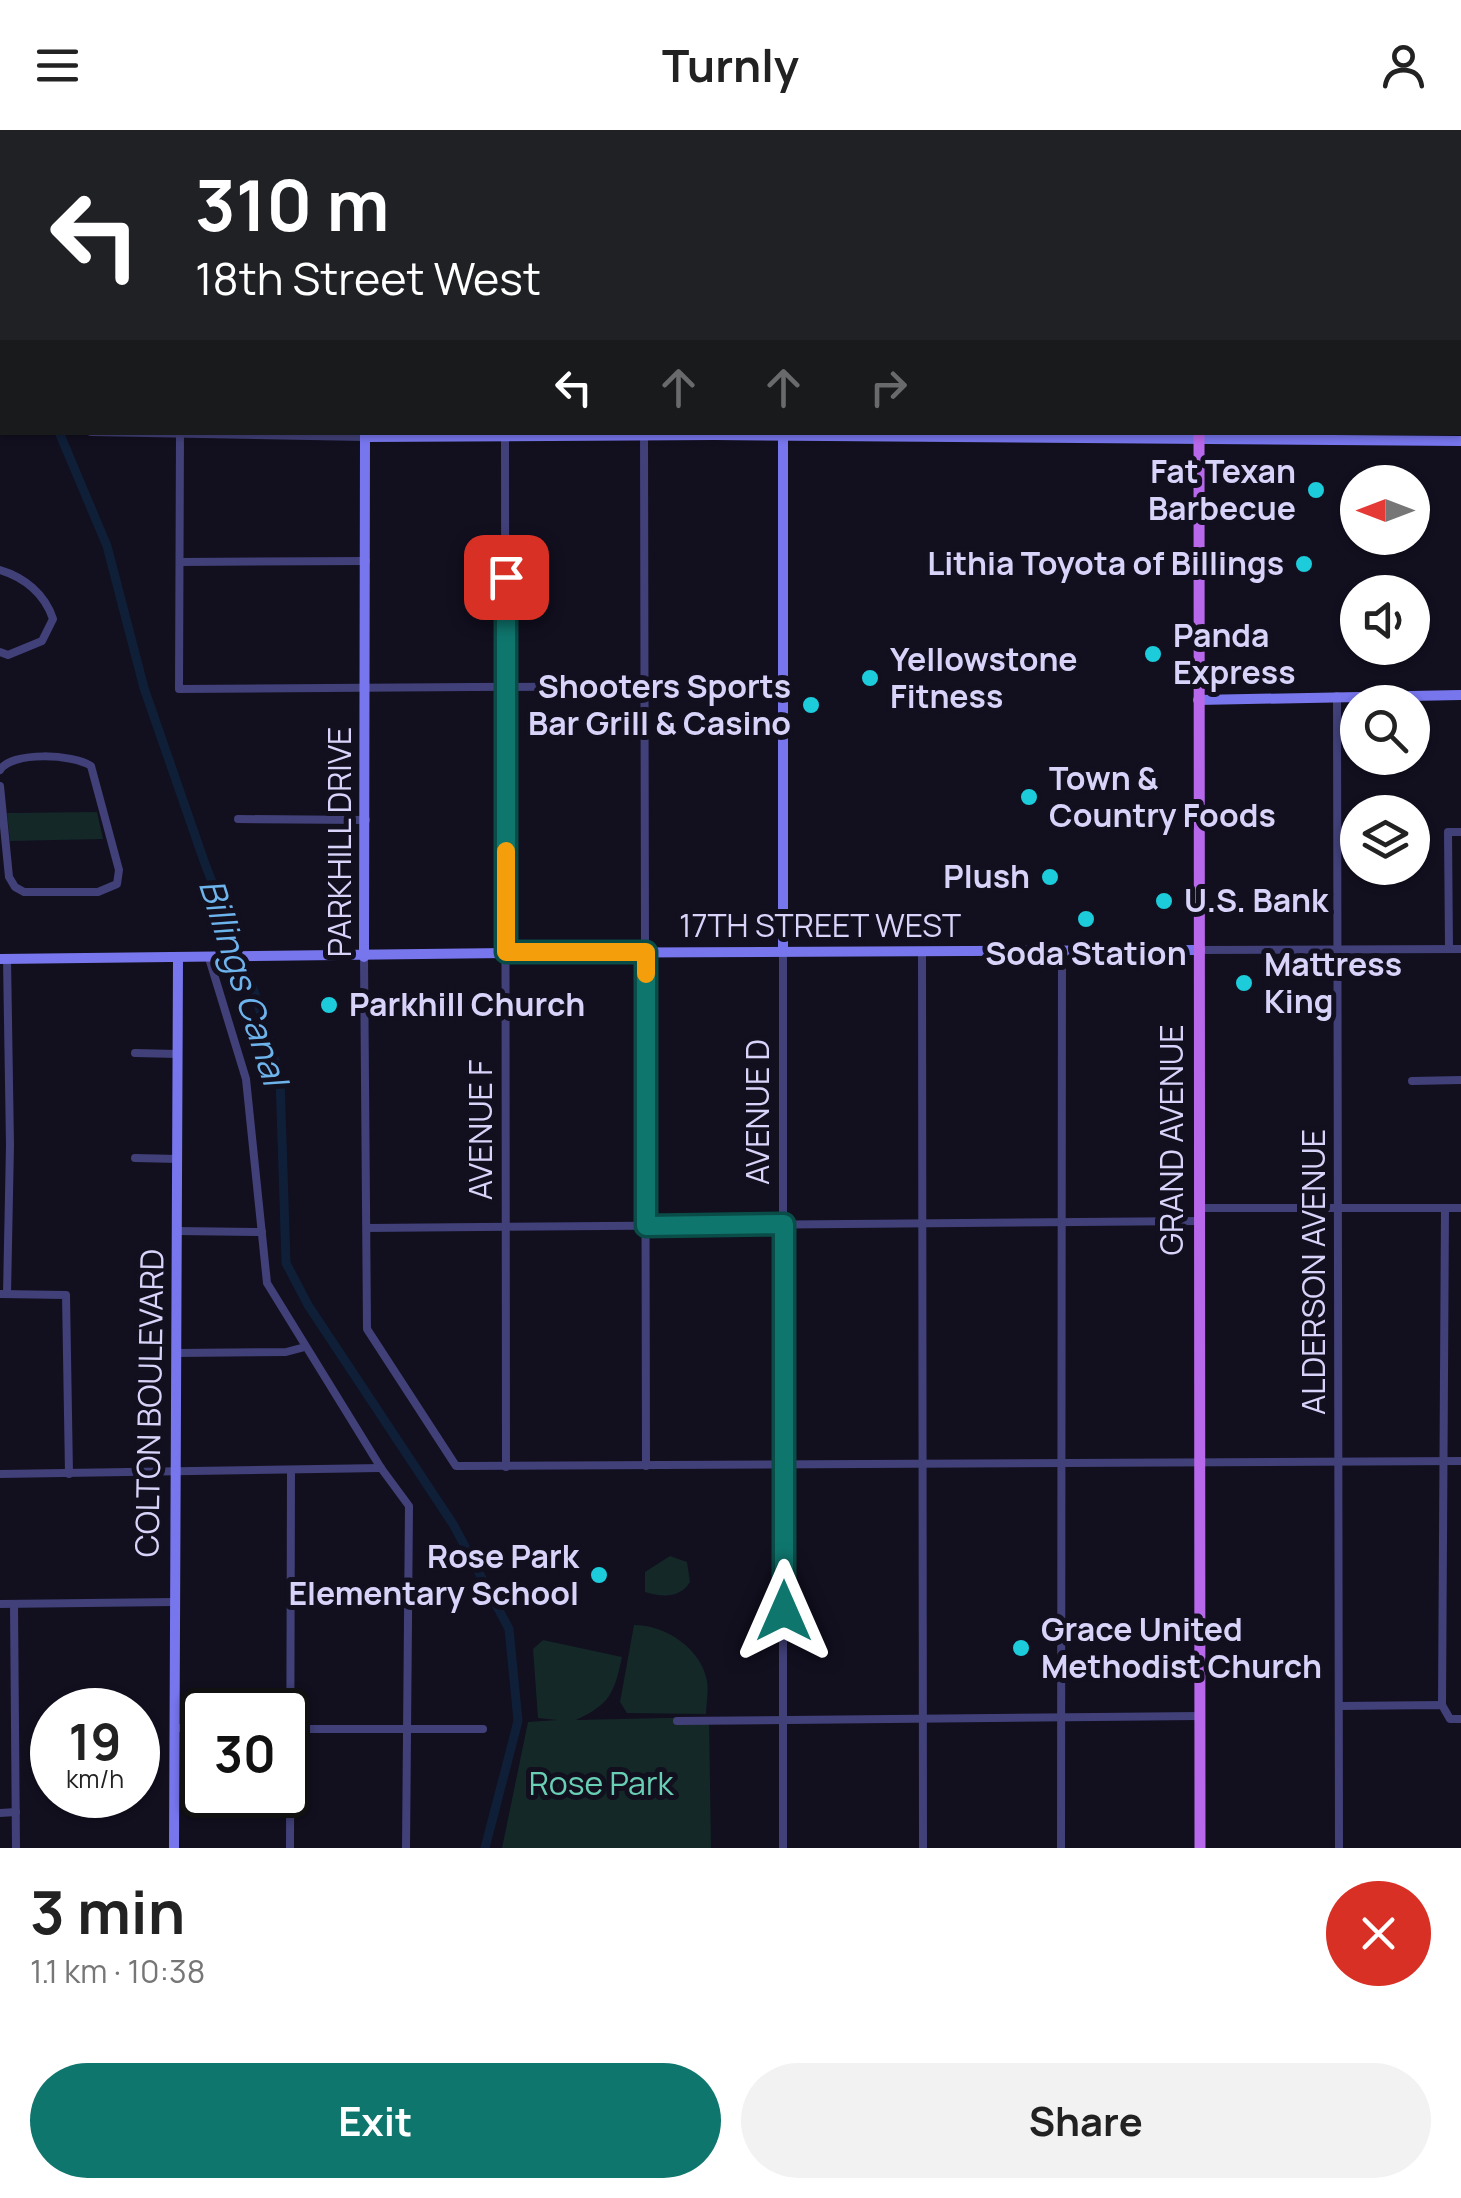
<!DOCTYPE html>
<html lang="en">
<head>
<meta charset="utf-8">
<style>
	:root { --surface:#fff; --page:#f2f2f2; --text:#222; --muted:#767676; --accent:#0f766e }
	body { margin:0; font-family:Manrope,sans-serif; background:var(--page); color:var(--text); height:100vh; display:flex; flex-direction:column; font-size:38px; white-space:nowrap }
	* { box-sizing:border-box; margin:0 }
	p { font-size:32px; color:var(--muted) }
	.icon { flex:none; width:55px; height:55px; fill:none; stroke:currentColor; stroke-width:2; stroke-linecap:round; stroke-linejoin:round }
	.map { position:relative; height:1718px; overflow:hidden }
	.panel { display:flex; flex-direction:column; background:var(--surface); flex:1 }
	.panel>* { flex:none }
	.hud { position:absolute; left:0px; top:0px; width:1462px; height:305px; box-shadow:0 2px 8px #0004; background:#202124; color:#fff; overflow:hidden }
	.needle { width:65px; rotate:270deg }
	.buttons { position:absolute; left:1340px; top:335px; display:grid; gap:20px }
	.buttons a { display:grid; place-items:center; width:90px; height:90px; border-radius:50%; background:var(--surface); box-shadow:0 2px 8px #0004; font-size:50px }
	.speed { position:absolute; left:30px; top:1558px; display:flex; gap:20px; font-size:50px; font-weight:700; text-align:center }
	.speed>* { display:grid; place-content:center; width:130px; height:130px; border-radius:50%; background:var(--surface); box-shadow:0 2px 8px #0004; line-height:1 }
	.speed small { font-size:25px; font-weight:400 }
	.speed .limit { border:5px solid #111; border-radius:15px; background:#fff; color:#111 }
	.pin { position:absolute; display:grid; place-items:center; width:85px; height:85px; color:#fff; margin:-42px; border-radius:20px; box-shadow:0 5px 15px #0006 }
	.me { position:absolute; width:110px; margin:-55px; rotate:0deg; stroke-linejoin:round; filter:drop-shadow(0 0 8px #0008) }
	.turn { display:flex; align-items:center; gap:35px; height:210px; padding:0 30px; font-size:45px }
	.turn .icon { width:130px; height:130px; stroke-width:2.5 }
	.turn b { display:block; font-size:70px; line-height:85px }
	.lanes { display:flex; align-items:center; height:95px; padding:0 30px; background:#0003; justify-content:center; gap:50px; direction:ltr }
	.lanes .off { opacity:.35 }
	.round { display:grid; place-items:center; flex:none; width:105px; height:105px; border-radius:52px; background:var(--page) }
	.headline { display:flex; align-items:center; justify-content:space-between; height:170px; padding:0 30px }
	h1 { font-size:60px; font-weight:700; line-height:75px }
	.button { display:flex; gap:20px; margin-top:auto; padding:20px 30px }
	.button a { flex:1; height:115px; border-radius:60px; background:var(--accent); color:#fff; font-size:40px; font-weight:700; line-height:115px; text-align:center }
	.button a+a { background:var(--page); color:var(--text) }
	header { display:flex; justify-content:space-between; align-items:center; height:130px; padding:0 30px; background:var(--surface); font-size:45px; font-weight:700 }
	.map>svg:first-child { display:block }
	.green { fill:#132827 }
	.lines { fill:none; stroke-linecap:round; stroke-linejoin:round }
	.canal { stroke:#0f1f38; stroke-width:9 }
	.street { stroke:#414078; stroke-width:8 }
	.secondary { stroke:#7776ed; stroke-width:10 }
	.primary { stroke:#b868eb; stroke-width:11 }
	.route-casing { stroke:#0a4d48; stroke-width:25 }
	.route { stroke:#0f766e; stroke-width:18 }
	.slow { stroke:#f59e0b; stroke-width:18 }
	.poi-dot { fill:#1dccdb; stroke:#120f1f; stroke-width:4 }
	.labels { text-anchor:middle; stroke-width:10; stroke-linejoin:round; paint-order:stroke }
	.poi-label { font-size:32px; font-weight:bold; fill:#d7d3f9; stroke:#120f1f; text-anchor:start }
	.street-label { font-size:32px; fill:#d7d3f9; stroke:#120f1f }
	.park-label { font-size:32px; fill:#69cfb4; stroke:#120f1f }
	.water-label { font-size:35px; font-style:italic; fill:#6eb4ec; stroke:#120f1f }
</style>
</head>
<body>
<header><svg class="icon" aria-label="menu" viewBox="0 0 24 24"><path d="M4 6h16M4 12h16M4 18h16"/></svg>Turnly<svg class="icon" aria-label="person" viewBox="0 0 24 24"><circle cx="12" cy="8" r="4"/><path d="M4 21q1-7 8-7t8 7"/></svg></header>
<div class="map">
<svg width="1461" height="1718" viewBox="0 0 1461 1718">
	<rect width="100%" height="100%" fill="#120f1f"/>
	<g class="green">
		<path d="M 97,682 L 103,709 L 10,711 L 7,683 Z"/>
		<path d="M 670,1426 L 687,1432 L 690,1452 C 679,1469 662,1467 645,1462 L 645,1442 Z"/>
		<path d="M 634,1495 C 665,1495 701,1518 707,1551 C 709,1561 706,1574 706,1584 L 627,1583 L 620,1572 Z"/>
		<path d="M 543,1510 L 622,1527 C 614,1564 610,1574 576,1590 L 709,1587 L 711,1718 L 502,1718 L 528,1592 L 557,1590 L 538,1588 L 533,1519 Z"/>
	</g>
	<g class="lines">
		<g class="canal">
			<path d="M 0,162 L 2,168"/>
			<path d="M 59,302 L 107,416 L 144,558 L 204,731 L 255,864 L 280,948 L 286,1133 L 308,1175 L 453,1394 L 509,1499 L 518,1591 L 485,1718"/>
		</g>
		<g class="street">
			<path d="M 57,0 L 57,2"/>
			<path d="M 753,0 L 753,2"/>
			<path d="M 797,0 L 797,2"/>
			<path d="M 181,2 L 181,0"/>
			<path d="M 506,2 L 506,0"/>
			<path d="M 645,2 L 645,0"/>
			<path d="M 923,2 L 923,0"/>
			<path d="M 0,53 L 2,53"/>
			<path d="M 91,302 L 365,307"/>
			<path d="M 180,302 L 179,559 L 646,556"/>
			<path d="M 505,302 L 506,1337"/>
			<path d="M 644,302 L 646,1336"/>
			<path d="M 180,432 L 366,431"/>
			<path d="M 0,440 C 24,447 45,464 53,489 L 42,511 L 8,525 L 0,522"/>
			<path d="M 1337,566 L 1339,1718"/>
			<path d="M 0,640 C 12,621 73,624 91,636 L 119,740 L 117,754 L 98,762 L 24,762 L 15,757 L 9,747 L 0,656"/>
			<path d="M 238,689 L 366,690"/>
			<path d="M 1449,819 L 1448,702 L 1461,702"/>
			<path d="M 1200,820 L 1461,819"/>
			<path d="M 922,821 L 923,1718"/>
			<path d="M 364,827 L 367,1199 L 456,1336 L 1461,1331"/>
			<path d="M 209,828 L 246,949 L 267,1153 L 381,1338 L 409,1376 L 406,1718"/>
			<path d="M 135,923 L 177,924"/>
			<path d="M 1412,951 L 1461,950"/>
			<path d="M 135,1028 L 178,1029"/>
			<path d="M 1199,1078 L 1461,1078"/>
			<path d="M 367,1098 L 1199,1091"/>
			<path d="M 177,1101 L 262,1102"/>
			<path d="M 0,1164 L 66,1165 L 69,1344"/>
			<path d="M 7,1164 L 10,1015 L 7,829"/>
			<path d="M 177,1223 L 286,1222 L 305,1217"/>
			<path d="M 0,1344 L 381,1338"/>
			<path d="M 0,1474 L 174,1472"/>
			<path d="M 14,1474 L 16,1718"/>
			<path d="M 1442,1575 L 1445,1078"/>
			<path d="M 1339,1576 L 1442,1575 L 1450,1589 L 1461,1589"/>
			<path d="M 677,1591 L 1199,1586"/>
			<path d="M 174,1598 L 202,1598"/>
			<path d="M 288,1599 L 483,1599"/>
			<path d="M 0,1683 L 16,1682"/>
			<path d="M 290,1718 L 291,1340"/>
			<path d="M 783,1718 L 783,821"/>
			<path d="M 1061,1718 L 1062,820"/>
		</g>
		<g class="secondary">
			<path d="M 366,2 L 366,0"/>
			<path d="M 1460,54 L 1461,54"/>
			<path d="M 365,307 L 714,305 L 1461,311"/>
			<path d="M 783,307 L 783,821"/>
			<path d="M 1198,570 L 1461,565"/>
			<path d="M 364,827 L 365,303"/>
			<path d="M 0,829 L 506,823 L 1200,820"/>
			<path d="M 174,1718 L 178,829"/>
		</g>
		<g class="primary">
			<path d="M 1202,2 L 1202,0"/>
			<path d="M 1199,302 L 1200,1718"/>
		</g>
	</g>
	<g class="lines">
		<defs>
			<path id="route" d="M 506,447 L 506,822 L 646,822 L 646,1096 L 784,1094 L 784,1481"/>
		</defs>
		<use href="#route" class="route-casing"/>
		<use href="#route" class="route"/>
		<path class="slow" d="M 506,721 L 506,822 L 646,822 L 646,844"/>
	</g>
	<g class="poi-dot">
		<circle cx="1316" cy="360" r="10"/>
		<circle cx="1304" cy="434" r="10"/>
		<circle cx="1153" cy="524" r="10"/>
		<circle cx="870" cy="548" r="10"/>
		<circle cx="811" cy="575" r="10"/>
		<circle cx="1029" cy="667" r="10"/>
		<circle cx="1050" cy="747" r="10"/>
		<circle cx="1164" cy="771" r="10"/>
		<circle cx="1086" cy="789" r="10"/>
		<circle cx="1244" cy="853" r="10"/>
		<circle cx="329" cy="875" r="10"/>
		<circle cx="599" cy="1445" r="10"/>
		<circle cx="1021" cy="1518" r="10"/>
	</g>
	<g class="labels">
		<g class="poi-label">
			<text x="1296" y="353" text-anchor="end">Fat Texan<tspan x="1296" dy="37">Barbecue</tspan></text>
			<text x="1284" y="445" text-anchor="end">Lithia Toyota of Billings</text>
			<text x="1173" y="517">Panda<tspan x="1173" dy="37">Express</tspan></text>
			<text x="890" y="541">Yellowstone<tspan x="890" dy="37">Fitness</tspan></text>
			<text x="791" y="568" text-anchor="end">Shooters Sports<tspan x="791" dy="37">Bar Grill &amp; Casino</tspan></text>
			<text x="1049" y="660">Town &amp;<tspan x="1049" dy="37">Country Foods</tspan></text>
			<text x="1030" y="758" text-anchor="end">Plush</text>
			<text x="1184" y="782">U.S. Bank</text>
			<text x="1086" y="835" text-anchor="middle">Soda Station</text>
			<text x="1264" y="846">Mattress<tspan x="1264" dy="37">King</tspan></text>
			<text x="349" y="886">Parkhill Church</text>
			<text x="579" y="1438" text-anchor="end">Rose Park<tspan x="579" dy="37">Elementary School</tspan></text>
			<text x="1041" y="1511">Grace United<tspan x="1041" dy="37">Methodist Church</tspan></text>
		</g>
		<g class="street-label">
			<text transform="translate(340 712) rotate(-90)" y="11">PARKHILL DRIVE</text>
			<text x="820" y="807">17TH STREET WEST</text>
			<text transform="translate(758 982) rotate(-90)" y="11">AVENUE D</text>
			<text transform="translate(481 1000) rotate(-90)" y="11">AVENUE F</text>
			<text transform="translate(1172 1010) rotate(-90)" y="11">GRAND AVENUE</text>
			<text transform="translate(1314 1142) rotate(-90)" y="11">ALDERSON AVENUE</text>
			<text transform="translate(150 1273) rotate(-89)" y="11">COLTON BOULEVARD</text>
		</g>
		<g class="park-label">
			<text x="601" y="1665">Rose Park</text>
		</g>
		<g class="water-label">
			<text transform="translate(243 852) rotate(72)" y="12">Billings Canal</text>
		</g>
	</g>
</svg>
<div class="buttons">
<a><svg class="needle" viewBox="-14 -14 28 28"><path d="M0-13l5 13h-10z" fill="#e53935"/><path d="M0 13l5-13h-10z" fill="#767676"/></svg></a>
<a><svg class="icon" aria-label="sound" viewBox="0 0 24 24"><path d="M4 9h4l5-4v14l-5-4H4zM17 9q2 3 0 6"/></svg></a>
<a><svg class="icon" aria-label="search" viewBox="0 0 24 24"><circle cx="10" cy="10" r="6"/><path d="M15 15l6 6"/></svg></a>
<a><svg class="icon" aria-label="layers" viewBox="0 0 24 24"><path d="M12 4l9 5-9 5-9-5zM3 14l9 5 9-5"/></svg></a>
</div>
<div class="speed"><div>19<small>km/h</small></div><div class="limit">30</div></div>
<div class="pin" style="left:506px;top:447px;background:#d93025"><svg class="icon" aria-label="arrive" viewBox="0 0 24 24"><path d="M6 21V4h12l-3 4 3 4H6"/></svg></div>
<svg class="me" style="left:784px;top:1481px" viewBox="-20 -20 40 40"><path d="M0-17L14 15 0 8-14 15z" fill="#0f766e" stroke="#fff" stroke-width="4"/></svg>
<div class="hud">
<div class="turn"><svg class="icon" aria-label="left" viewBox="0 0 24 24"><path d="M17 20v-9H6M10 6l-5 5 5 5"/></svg><div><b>310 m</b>18th Street West</div></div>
<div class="lanes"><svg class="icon" aria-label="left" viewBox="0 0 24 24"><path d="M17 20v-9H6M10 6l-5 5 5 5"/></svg><svg class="icon off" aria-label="ahead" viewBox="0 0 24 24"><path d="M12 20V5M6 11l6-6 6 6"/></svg><svg class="icon off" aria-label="ahead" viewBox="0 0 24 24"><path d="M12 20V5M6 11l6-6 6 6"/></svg><svg class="icon off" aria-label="right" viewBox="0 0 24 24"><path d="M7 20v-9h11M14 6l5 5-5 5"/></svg></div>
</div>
</div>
<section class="panel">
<div class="headline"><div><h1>3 min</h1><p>1.1 km · 10:38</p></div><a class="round" style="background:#d93025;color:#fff"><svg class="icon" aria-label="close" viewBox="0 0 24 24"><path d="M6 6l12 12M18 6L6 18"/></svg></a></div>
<div class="button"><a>Exit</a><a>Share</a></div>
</section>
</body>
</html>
